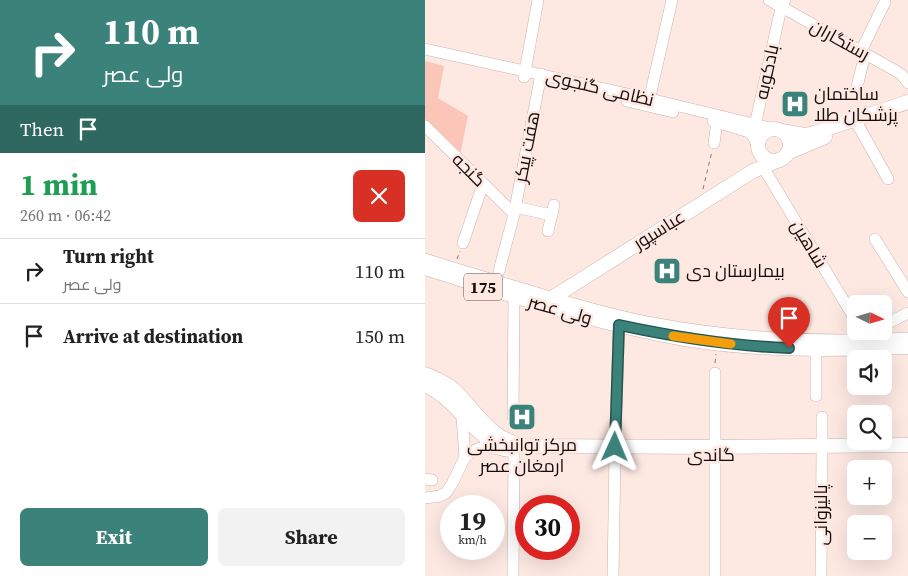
<!DOCTYPE html>
<html lang="en">
<head>
<meta charset="utf-8">
<style>
	:root { --surface:#fff; --page:#f2f2f2; --text:#222; --muted:#767676; --line:#e0e0e0; --accent:#3b827a }
	body { margin:0; font-family:"Source Serif 4",Cairo,serif; background:var(--page); color:var(--text); height:100vh; display:flex; flex-direction:column; font-size:19px; white-space:nowrap }
	* { box-sizing:border-box; margin:0 }
	p { font-size:16px; color:var(--muted) }
	.icon { flex:none; width:28px; height:28px; fill:none; stroke:currentColor; stroke-width:2; stroke-linecap:round; stroke-linejoin:round }
	.map { position:relative; flex:1; overflow:hidden }
	.panel { display:flex; flex-direction:column; background:var(--surface); width:425px }
	.panel>* { flex:none }
	.banner { background:#3b827a; color:#fff; overflow:hidden }
	.needle { width:32px; rotate:95deg }
	.tools { position:absolute; left:422px; top:295px; display:grid; gap:10px }
	.tools a { display:grid; place-items:center; width:45px; height:45px; border-radius:8px; background:var(--surface); box-shadow:0 5px 20px #0002; font-size:25px }
	.speed { position:absolute; left:15px; top:495px; display:flex; gap:10px; font-size:25px; font-weight:700; text-align:center }
	.speed>* { display:grid; place-content:center; width:65px; height:65px; border-radius:50%; background:var(--surface); box-shadow:0 5px 20px #0002; line-height:1 }
	.speed small { font-size:12px; font-weight:400 }
	.speed .limit { border:8px solid #d22; background:#fff; color:#111 }
	.pin { position:absolute; display:grid; place-items:center; width:42px; height:42px; color:#fff; margin:-51px -21px; border-radius:50% 50% 50% 0; rotate:-45deg; box-shadow:0 0 5px #0007 }
	.pin .icon { rotate:45deg }
	.me { position:absolute; width:55px; margin:-28px; rotate:1deg; stroke-linejoin:round; filter:drop-shadow(0 0 4px #0008) }
	.turn { display:flex; align-items:center; gap:18px; height:105px; padding:0 20px; font-size:22px }
	.turn .icon { width:65px; height:65px; stroke-width:2.5 }
	.turn b { display:block; font-size:35px; line-height:42px }
	.then { display:flex; align-items:center; height:48px; padding:0 20px; background:#0003; gap:10px; font-size:19px }
	.round { display:grid; place-items:center; flex:none; width:52px; height:52px; border-radius:8px; background:var(--page) }
	.summary { display:flex; align-items:center; justify-content:space-between; height:85px; padding:0 20px }
	h1 { font-size:30px; font-weight:700; line-height:38px; color:#1e9e55 }
	.cta { display:flex; gap:10px; margin-top:auto; padding:10px 20px }
	.cta a { flex:1; height:58px; border-radius:8px; background:var(--accent); color:#fff; font-size:20px; font-weight:700; line-height:58px; text-align:center }
	.cta a+a { background:var(--page); color:var(--text) }
	ul { padding:0; list-style:none }
	li { display:flex; align-items:center; gap:15px; height:65px; padding:0 20px; border-top:1px solid var(--line) }
	li div { flex:1 }
	li b { display:block; font-size:19px }
	li em { font-style:normal }
	main { display:flex; flex:1; min-height:0 }
	.map>svg:first-child { display:block }
	.green { fill:#fbc6b7 }
	.lines { fill:none; stroke-linecap:round; stroke-linejoin:round }
	.minor-casing { stroke:#ccb3ac; stroke-width:12 }
	.major-casing { stroke:#ccb3ac; stroke-width:15 }
	.path { stroke:#887975; stroke-width:1; stroke-dasharray:4 4; stroke-linecap:butt }
	.minor { stroke:#fff; stroke-width:11 }
	.major { stroke:#fff; stroke-width:14 }
	.route-casing { stroke:#26544f; stroke-width:12 }
	.route { stroke:#3b827a; stroke-width:9 }
	.slow { stroke:#f59e0b; stroke-width:9 }
	.labels { text-anchor:middle; stroke-width:5; stroke-linejoin:round; paint-order:stroke }
	.shield { fill:#fde8e2; stroke:#5b4f4c; stroke-width:1 }
	.shield-label { font-size:16px; font-weight:bold; fill:#160d0b }
	.street-label { font-size:18px; fill:#160d0b; stroke:#fde8e2 }
	.poi-label { font-size:18px; fill:#160d0b; stroke:#fde8e2; text-anchor:start }
</style>
</head>
<body>
<main>
<section class="panel">
<div class="banner">
<div class="turn"><svg class="icon" aria-label="right" viewBox="0 0 24 24"><path d="M7 20v-9h11M14 6l5 5-5 5"/></svg><div><b>110 m</b>ولی عصر</div></div>
<div class="then">Then<svg class="icon" aria-label="arrive" viewBox="0 0 24 24"><path d="M6 21V4h12l-3 4 3 4H6"/></svg></div>
</div>
<div class="summary"><div><h1>1 min</h1><p>260 m · 06:42</p></div><a class="round" style="background:#d93025;color:#fff"><svg class="icon" aria-label="close" viewBox="0 0 24 24"><path d="M6 6l12 12M18 6L6 18"/></svg></a></div>
<ul>
<li><svg class="icon" aria-label="right" viewBox="0 0 24 24"><path d="M7 20v-9h11M14 6l5 5-5 5"/></svg><div><b>Turn right</b><p>ولی عصر</p></div><em>110 m</em></li>
<li><svg class="icon" aria-label="arrive" viewBox="0 0 24 24"><path d="M6 21V4h12l-3 4 3 4H6"/></svg><div><b>Arrive at destination</b></div><em>150 m</em></li>
</ul>
<div class="cta"><a>Exit</a><a>Share</a></div>
</section>
<div class="map">
<svg width="483" height="576" viewBox="0 0 483 576">
	<rect width="100%" height="100%" fill="#fde8e2"/>
	<path class="green" d="M 0,61 L 19,66 L 13,98 L 43,116 L 35,155 L 0,119 Z"/>
	<g class="lines">
		<defs>
			<g id="minor">
				<path d="M 344,0 L 471,71 L 477,75 L 483,83"/>
				<path d="M 0,49 L 225,99 L 349,129"/>
				<path d="M 436,51 L 460,2"/>
				<path d="M 99,77 L 113,0"/>
				<path d="M 432,87 L 440,54"/>
				<path d="M 202,101 L 248,112"/>
				<path d="M 223,105 L 247,0"/>
				<path d="M 288,121 L 324,132 L 328,136 L 333,147"/>
				<path d="M 433,125 L 463,179"/>
				<path d="M 0,126 L 89,214"/>
				<path d="M 329,130 L 356,8 L 360,0"/>
				<path d="M 289,143 L 292,122"/>
				<path d="M 338,167 L 431,321"/>
				<path d="M 90,207 L 127,215"/>
				<path d="M 123,231 L 129,205"/>
				<path d="M 450,239 L 483,292"/>
				<path d="M 38,243 L 58,184"/>
				<path d="M 0,259 C 34,270 68,280 102,290 C 141,302 182,314 222,322 C 309,339 395,343 483,338"/>
				<path d="M 74,271 L 89,214 L 116,74"/>
				<path d="M 459,325 L 483,313"/>
				<path d="M 290,373 L 290,447"/>
				<path d="M 391,396 L 391,349"/>
				<path d="M 88,417 L 89,296"/>
				<path d="M 190,447 L 194,325"/>
				<path d="M 397,447 L 397,417"/>
				<path d="M 290,455 L 290,576"/>
				<path d="M 40,457 C 48,450 58,445 69,448 C 75,449 79,452 85,451"/>
				<path d="M 0,479 L 7,480"/>
				<path d="M 0,498 L 15,496 L 21,493 L 27,484 L 40,457 L 37,417"/>
				<path d="M 88,576 L 89,452"/>
				<path d="M 188,576 L 190,455"/>
				<path d="M 396,576 L 397,454"/>
			</g>
			<g id="major">
				<circle cx="349" cy="145" r="16"/>
				<path d="M 356,131 L 380,135 L 389,133 L 483,102"/>
				<path d="M 362,153 L 400,137"/>
				<path d="M 0,268 C 86,295 171,324 260,339 C 333,351 409,350 483,347"/>
				<path d="M 116,305 L 328,171 L 354,160"/>
				<path d="M 0,374 C 10,378 20,382 28,389 C 53,412 63,439 100,446 L 290,447 L 483,445"/>
				<path d="M 0,385 C 25,395 41,423 63,439"/>
			</g>
		</defs>
		<use href="#minor" class="minor-casing"/>
		<use href="#major" class="major-casing"/>
		<g class="path">
			<path d="M 278,189 L 287,151"/>
			<path d="M 32,259 L 35,251"/>
			<path d="M 290,363 L 291,354"/>
		</g>
		<use href="#minor" class="minor"/>
		<use href="#major" class="major"/>
	</g>
	<g class="lines">
		<defs>
			<path id="route" d="M 190,447 L 194,325 C 250,337 306,346 364,348"/>
		</defs>
		<use href="#route" class="route-casing"/>
		<use href="#route" class="route"/>
		<path class="slow" d="M 248,336 L 306,344"/>
	</g>
	<defs>
		<symbol id="hospital-square" viewBox="-11 -11 22 22"><rect x="-9" y="-9" width="18" height="18" rx="4" fill="#3b827a" stroke="#fde8e2"/><path d="M-5-5h3v3.5h4V-5h3V5h-3V1.5h-4V5h-3Z" fill="#fff"/></symbol>
	</defs>
	<g fill-rule="evenodd">
		<use href="#hospital-square" x="354" y="88" width="32" height="32"/>
		<use href="#hospital-square" x="226" y="255" width="32" height="32"/>
		<use href="#hospital-square" x="81" y="401" width="32" height="32"/>
	</g>
	<g class="labels">
		<rect class="shield" x="39" y="273.5" width="38" height="27" rx="4"/>
		<g class="shield-label">
			<text x="58" y="293">175</text>
		</g>
		<g class="street-label">
			<text transform="translate(415 40) rotate(29)" y="6">رستگاران</text>
			<text transform="translate(342 72) rotate(-78)" y="6">بادکوبه</text>
			<text transform="translate(175 88) rotate(13)" y="6">نظامی گنجوی</text>
			<text transform="translate(102 147) rotate(-79)" y="6">هفت پیکر</text>
			<text transform="translate(44 170) rotate(45)" y="6">گنجه</text>
			<text transform="translate(234 230) rotate(-32)" y="6">عباسپور</text>
			<text transform="translate(384 244) rotate(59)" y="6">شاهین</text>
			<text transform="translate(135 310) rotate(16)" y="6">ولی عصر</text>
			<text x="286" y="461">گاندی</text>
			<text transform="translate(396 515) rotate(-90)" y="6">پالیزوانی</text>
		</g>
		<g class="poi-label">
			<text x="389" y="100">ساختمان<tspan x="389" dy="21">پزشکان طلا</tspan></text>
			<text x="261" y="277">بیمارستان دی</text>
			<text x="97" y="451" text-anchor="middle">مرکز توانبخشی<tspan x="97" dy="21">ارمغان عصر</tspan></text>
		</g>
	</g>
</svg>
<div class="tools">
<a><svg class="needle" viewBox="-14 -14 28 28"><path d="M0-13l5 13h-10z" fill="#e53935"/><path d="M0 13l5-13h-10z" fill="#767676"/></svg></a>
<a><svg class="icon" aria-label="sound" viewBox="0 0 24 24"><path d="M4 9h4l5-4v14l-5-4H4zM17 9q2 3 0 6"/></svg></a>
<a><svg class="icon" aria-label="search" viewBox="0 0 24 24"><circle cx="10" cy="10" r="6"/><path d="M15 15l6 6"/></svg></a>
<a>+</a>
<a>−</a>
</div>
<div class="speed"><div>19<small>km/h</small></div><div class="limit">30</div></div>
<div class="pin" style="left:364px;top:348px;background:#d93025"><svg class="icon" aria-label="arrive" viewBox="0 0 24 24"><path d="M6 21V4h12l-3 4 3 4H6"/></svg></div>
<svg class="me" style="left:190px;top:447px" viewBox="-20 -20 40 40"><path d="M0-17L14 15 0 8-14 15z" fill="#3b827a" stroke="#fff" stroke-width="4"/></svg>
</div>
</main>
</body>
</html>
